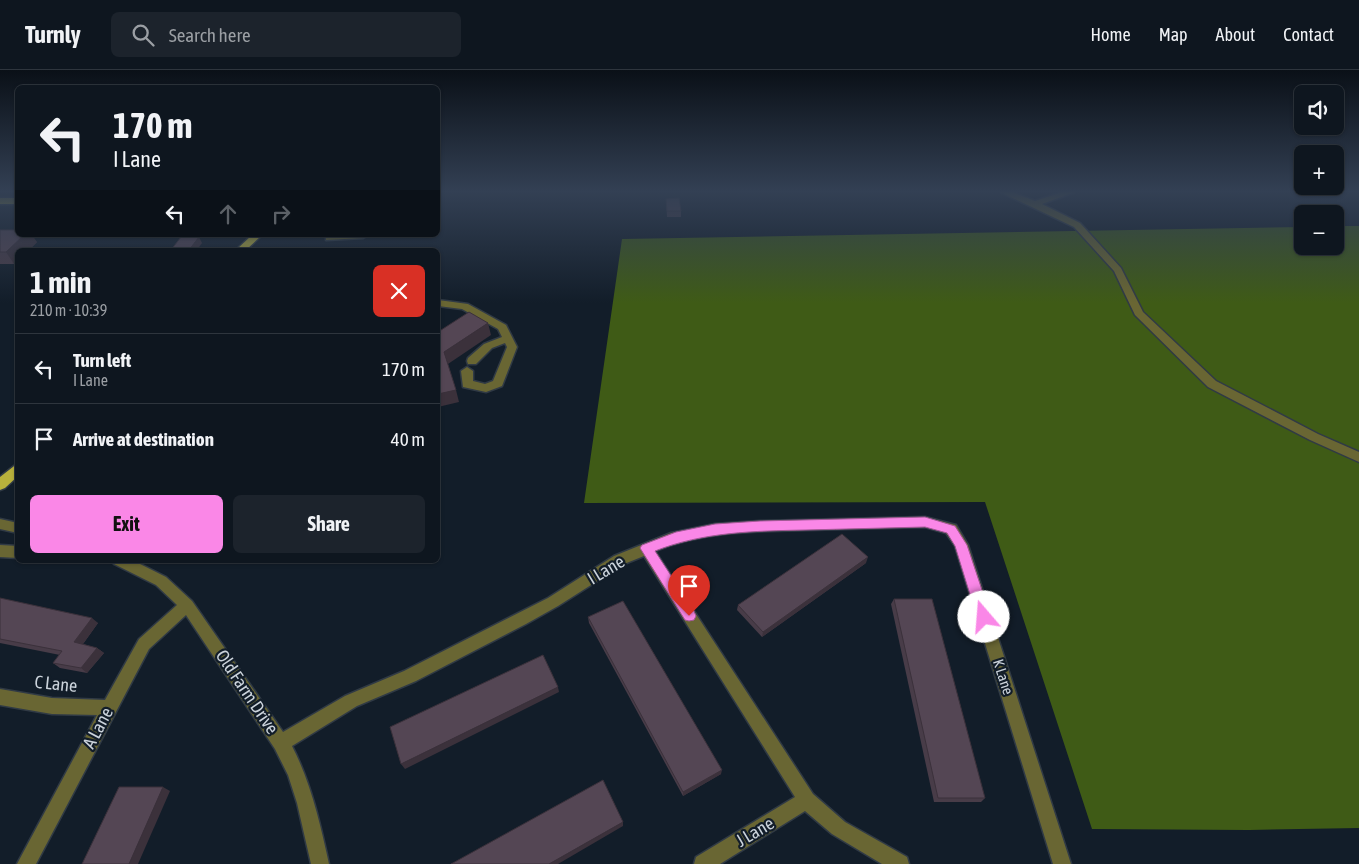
<!DOCTYPE html>
<html lang="en">
<head>
<meta charset="utf-8">
<style>
	:root { --surface:#0e161f; --page:#1c232c; --text:#f1f3f6; --muted:#9b9fa4; --line:#2e353d; --accent:#fa87e7 }
	body { margin:0; font-family:"Asap Condensed",sans-serif; background:var(--page); color:var(--text); height:100vh; display:flex; flex-direction:column; font-size:19px; white-space:nowrap }
	* { box-sizing:border-box; margin:0 }
	p { font-size:16px; color:var(--muted) }
	.icon { flex:none; width:28px; height:28px; fill:none; stroke:currentColor; stroke-width:2; stroke-linecap:round; stroke-linejoin:round }
	.map { position:relative; flex:1; overflow:hidden }
	.drawer { position:absolute; left:15px; top:178px; width:425px; height:315px; display:flex; flex-direction:column; background:var(--surface); border-radius:8px; box-shadow:0 1px 4px #0004,0 0 0 1px var(--line) }
	.drawer>* { flex:none }
	.banner { position:absolute; left:15px; top:15px; width:425px; height:152px; border-radius:8px; box-shadow:0 1px 4px #0004,0 0 0 1px var(--line); background:#0e161f; color:var(--text); overflow:hidden }
	.controls { position:absolute; left:1294px; top:15px; display:grid; gap:10px }
	.controls a { display:grid; place-items:center; width:50px; height:50px; border-radius:8px; background:var(--surface); box-shadow:0 1px 4px #0004,0 0 0 1px var(--line); font-size:25px }
	.pin { position:absolute; display:grid; place-items:center; width:42px; height:42px; color:#fff; margin:-51px -21px; border-radius:50% 50% 50% 0; rotate:-45deg; box-shadow:0 0 5px #0007 }
	.pin .icon { rotate:45deg }
	.me { position:absolute; width:55px; margin:-28px; rotate:342deg; stroke-linejoin:round; filter:drop-shadow(0 0 4px #0008) }
	.turn { display:flex; align-items:center; gap:18px; height:105px; padding:0 15px; font-size:22px }
	.turn .icon { width:65px; height:65px; stroke-width:2.5 }
	.turn b { display:block; font-size:35px; line-height:42px }
	.lanes { display:flex; align-items:center; height:48px; padding:0 15px; background:#0003; justify-content:center; gap:25px; direction:ltr }
	.lanes .off { opacity:.35 }
	.round { display:grid; place-items:center; flex:none; width:52px; height:52px; border-radius:8px; background:var(--page) }
	.overview { display:flex; align-items:center; justify-content:space-between; height:85px; padding:0 15px }
	h1 { font-size:30px; font-weight:700; line-height:38px }
	.button { display:flex; gap:10px; margin-top:auto; padding:10px 15px }
	.button a { flex:1; height:58px; border-radius:8px; background:var(--accent); color:#111; font-size:20px; font-weight:700; line-height:58px; text-align:center }
	.button a+a { background:var(--page); color:var(--text) }
	ul { padding:0; list-style:none }
	li { display:flex; align-items:center; gap:15px; height:70px; padding:0 15px; border-top:1px solid var(--line) }
	li div { flex:1 }
	li b { display:block; font-size:19px }
	li em { font-style:normal }
	header { display:flex; align-items:center; gap:30px; box-sizing:border-box; height:70px; padding:0 25px; background:var(--surface); border-bottom:1px solid var(--line) }
	header strong { font-size:24px }
	nav { display:flex; gap:28px; margin-inline-start:auto; font-size:18px }
	.search { width:350px; height:45px; background:var(--page); display:flex; align-items:center; gap:12px; box-sizing:border-box; padding:0 18px; border-radius:8px; color:var(--muted); font-size:19px }
	.map>svg:first-child { display:block }
	.forest { fill:#3f5b16 }
	.lines { fill:none; stroke-linecap:round; stroke-linejoin:round }
	.minor-casing { stroke:#303a45; stroke-width:3 }
	.major-casing { stroke:#303a45; stroke-width:3 }
	.minor { fill:#696633; fill-rule:evenodd }
	.major { fill:#b8b13c; fill-rule:evenodd }
	.wall { fill:#483c48 }
	.shaded-wall { fill:#3b313b }
	.building { fill:#544654; stroke:#3b313b }
	.route { fill:#fa87e7; stroke:#a25896 }
	.labels { text-anchor:middle; stroke-width:4.5; stroke-linejoin:round; paint-order:stroke }
	.street-label { font-size:15px; fill:#cbd3db; stroke:#121d29 }
	.near-street-label { font-size:18px; fill:#cbd3db; stroke:#121d29 }
</style>
</head>
<body>
<header>
<strong>Turnly</strong>
<div class="search"><svg class="icon" aria-label="search" viewBox="0 0 24 24"><circle cx="10" cy="10" r="6"/><path d="M15 15l6 6"/></svg>Search here</div>
<nav><a>Home</a><a>Map</a><a>About</a><a>Contact</a></nav>
</header>
<div class="map">
<svg width="1359" height="794" viewBox="0 0 1359 794">
	<rect width="100%" height="100%" fill="#121d29"/>
	<path class="forest" d="M 1335,156 L 1359,156 L 1359,758 L 1249,760 L 1092,759 L 985,432 L 584,433 L 622,169 L 1302,157 L 1302,176 L 1335,176 Z"/>
	<g class="lines">
		<defs>
			<g id="minor">
				<path d="M 1000,122 L 1012,122 L 1035,131 L 1062,122 L 1075,122 L 1042,134 L 1080,153 L 1121,198 L 1143,242 L 1216,311 L 1318,364 L 1359,382 L 1359,392 L 1310,370 L 1208,317 L 1135,245 L 1114,201 L 1074,157 Z"/>
				<path d="M 329,165 L 368,165 L 363,168 L 326,170 L 326,166 Z"/>
				<path d="M 438,230 L 468,234 L 506,255 L 517,277 L 502,316 L 486,322 L 463,317 L 461,301 L 467,297 L 473,301 L 473,311 L 485,314 L 493,311 L 507,277 L 505,273 L 492,278 L 476,294 L 468,294 L 467,291 L 468,288 L 484,274 L 502,267 L 498,259 L 462,239 L 438,236 Z"/>
				<path d="M 925,447 L 956,455 L 968,475 L 1071,794 L 1053,794 L 955,476 L 946,463 L 925,457 C 885,458 846,459 806,460 C 755,461 704,461 655,481 L 813,724 L 845,752 L 907,787 L 909,794 L 882,794 L 832,764 L 805,741 L 720,794 L 694,794 L 696,787 L 795,727 L 644,486 L 624,494 L 558,536 L 526,554 L 416,611 L 357,636 L 292,676 C 311,713 320,753 329,794 L 311,794 L 297,733 L 288,705 L 275,679 L 186,545 L 149,579 L 36,794 L 17,794 L 97,645 L 52,644 L 0,635 L 0,619 L 52,628 L 105,630 L 139,569 L 177,535 L 156,515 L 114,494 L 112,490 L 132,490 L 166,507 L 192,531 L 283,662 L 345,626 L 404,601 L 548,528 L 614,486 L 671,463 L 715,454 L 760,451 Z"/>
				<path d="M 0,449 L 18,453 L 18,463 L 0,459 Z"/>
				<path d="M 0,475 L 18,476 L 18,488 L 0,487 Z"/>
			</g>
			<g id="major">
				<rect x="0" y="128" width="18" height="6"/>
				<path d="M 252,165 L 262,165 L 246,180 L 236,180 Z"/>
				<path d="M 18,393 L 18,406 L 5,418 L 0,420 L 0,407 Z"/>
			</g>
		</defs>
		<use href="#minor" class="minor-casing"/>
		<use href="#major" class="major-casing"/>
		<use href="#minor" class="minor"/>
		<use href="#major" class="major"/>
	</g>
	<g class="wall">
		<path d="M 666,129 L 681,141 L 681,147 L 667,147 Z"/>
		<path d="M 0,160 L 37,172 L 29,180 L 18,180 L 18,191 L 14,194 L 0,194 Z"/>
		<path d="M 866,493 L 762,567 L 737,540 L 738,535 Z"/>
		<path d="M 0,528 L 98,553 L 83,574 L 97,578 L 104,583 L 87,603 L 60,598 L 53,593 L 60,585 L 0,573 Z"/>
		<path d="M 894,529 L 985,728 L 981,732 L 934,732 L 891,534 Z"/>
		<path d="M 588,547 L 721,704 L 683,726 L 589,553 Z"/>
	</g>
	<g class="shaded-wall">
		<path d="M 24,165 L 32,165 L 37,172 L 29,180 L 18,180 L 18,191 L 14,194 L 6,182 Z"/>
		<path d="M 199,167 L 202,173 L 197,180 L 189,180 Z"/>
		<path d="M 488,253 L 491,265 L 448,294 L 444,282 Z"/>
		<path d="M 456,320 L 459,332 L 438,337 L 438,324 Z"/>
		<path d="M 868,487 L 866,493 L 762,567 L 763,562 Z"/>
		<path d="M 92,548 L 98,553 L 80,578 L 74,572 Z"/>
		<path d="M 97,578 L 104,583 L 87,603 L 81,598 Z"/>
		<path d="M 558,617 L 559,622 L 405,699 L 401,694 Z"/>
		<path d="M 722,700 L 721,704 L 683,726 L 683,722 Z"/>
		<path d="M 163,717 L 170,721 L 138,794 L 129,794 Z"/>
		<path d="M 623,752 L 623,756 L 558,794 L 549,794 Z"/>
	</g>
	<g class="building">
		<path d="M 679,128 L 681,141 L 667,141 L 666,129 Z"/>
		<path d="M 0,160 L 18,160 L 18,165 L 24,165 L 6,182 L 0,182 Z"/>
		<path d="M 181,167 L 199,167 L 189,180 L 171,180 Z"/>
		<path d="M 469,242 L 488,253 L 444,282 L 456,320 L 438,324 L 438,262 Z"/>
		<path d="M 842,464 L 868,487 L 763,562 L 738,535 Z"/>
		<path d="M 0,528 L 92,548 L 74,572 L 97,578 L 81,598 L 53,593 L 62,581 L 0,569 Z"/>
		<path d="M 894,529 L 932,529 L 985,728 L 938,728 Z"/>
		<path d="M 623,531 L 722,700 L 683,722 L 588,547 Z"/>
		<path d="M 543,585 L 558,617 L 401,694 L 390,657 Z"/>
		<path d="M 603,710 L 623,752 L 549,794 L 451,794 Z"/>
		<path d="M 119,717 L 163,717 L 129,794 L 82,794 Z"/>
	</g>
	<linearGradient id="sky" x2="0" y2="1"><stop stop-color="#0a1017"/><stop offset="0.52" stop-color="#334054"/><stop offset="1" stop-color="#334054" stop-opacity="0"/></linearGradient>
	<rect width="1359" height="233" fill="url(#sky)"/>
	<path class="route" d="M 925,447 L 955,456 L 967,475 L 991,547 L 989,551 L 984,553 L 979,551 L 977,547 L 955,476 L 947,463 L 925,457 C 885,458 845,459 806,460 C 754,461 703,462 655,481 L 694,541 L 696,546 L 694,550 L 689,551 L 685,550 L 640,478 L 642,475 L 676,462 L 715,454 L 760,451 Z"/>
	<g class="labels">
		<g class="street-label">
			<text transform="translate(1003 607) rotate(72)" y="5">K Lane</text>
		</g>
		<g class="near-street-label">
			<text transform="translate(606 500) rotate(-31)" y="6">I Lane</text>
			<text transform="translate(56 614) rotate(6)" y="6">C Lane</text>
			<text transform="translate(247 622) rotate(56)" y="6">Old Farm Drive</text>
			<text transform="translate(98 658) rotate(-62)" y="6">A Lane</text>
			<text transform="translate(755 762) rotate(-31)" y="6">J Lane</text>
		</g>
	</g>
</svg>
<div class="controls">
<a><svg class="icon" aria-label="sound" viewBox="0 0 24 24"><path d="M4 9h4l5-4v14l-5-4H4zM17 9q2 3 0 6"/></svg></a>
<a>+</a>
<a>−</a>
</div>
<div class="pin" style="left:689px;top:546px;background:#d93025"><svg class="icon" aria-label="arrive" viewBox="0 0 24 24"><path d="M6 21V4h12l-3 4 3 4H6"/></svg></div>
<svg class="me" style="left:984px;top:547px" viewBox="-20 -20 40 40"><circle r="19" fill="#fff"/><path d="M0-13L10 11 0 6-10 11z" fill="#fa87e7"/></svg>
<div class="banner">
<div class="turn"><svg class="icon" aria-label="left" viewBox="0 0 24 24"><path d="M17 20v-9H6M10 6l-5 5 5 5"/></svg><div><b>170 m</b>I Lane</div></div>
<div class="lanes"><svg class="icon" aria-label="left" viewBox="0 0 24 24"><path d="M17 20v-9H6M10 6l-5 5 5 5"/></svg><svg class="icon off" aria-label="ahead" viewBox="0 0 24 24"><path d="M12 20V5M6 11l6-6 6 6"/></svg><svg class="icon off" aria-label="right" viewBox="0 0 24 24"><path d="M7 20v-9h11M14 6l5 5-5 5"/></svg></div>
</div>
<section class="drawer">
<div class="overview"><div><h1>1 min</h1><p>210 m · 10:39</p></div><a class="round" style="background:#d93025;color:#fff"><svg class="icon" aria-label="close" viewBox="0 0 24 24"><path d="M6 6l12 12M18 6L6 18"/></svg></a></div>
<ul>
<li><svg class="icon" aria-label="left" viewBox="0 0 24 24"><path d="M17 20v-9H6M10 6l-5 5 5 5"/></svg><div><b>Turn left</b><p>I Lane</p></div><em>170 m</em></li>
<li><svg class="icon" aria-label="arrive" viewBox="0 0 24 24"><path d="M6 21V4h12l-3 4 3 4H6"/></svg><div><b>Arrive at destination</b></div><em>40 m</em></li>
</ul>
<div class="button"><a>Exit</a><a>Share</a></div>
</section>
</div>
</body>
</html>
